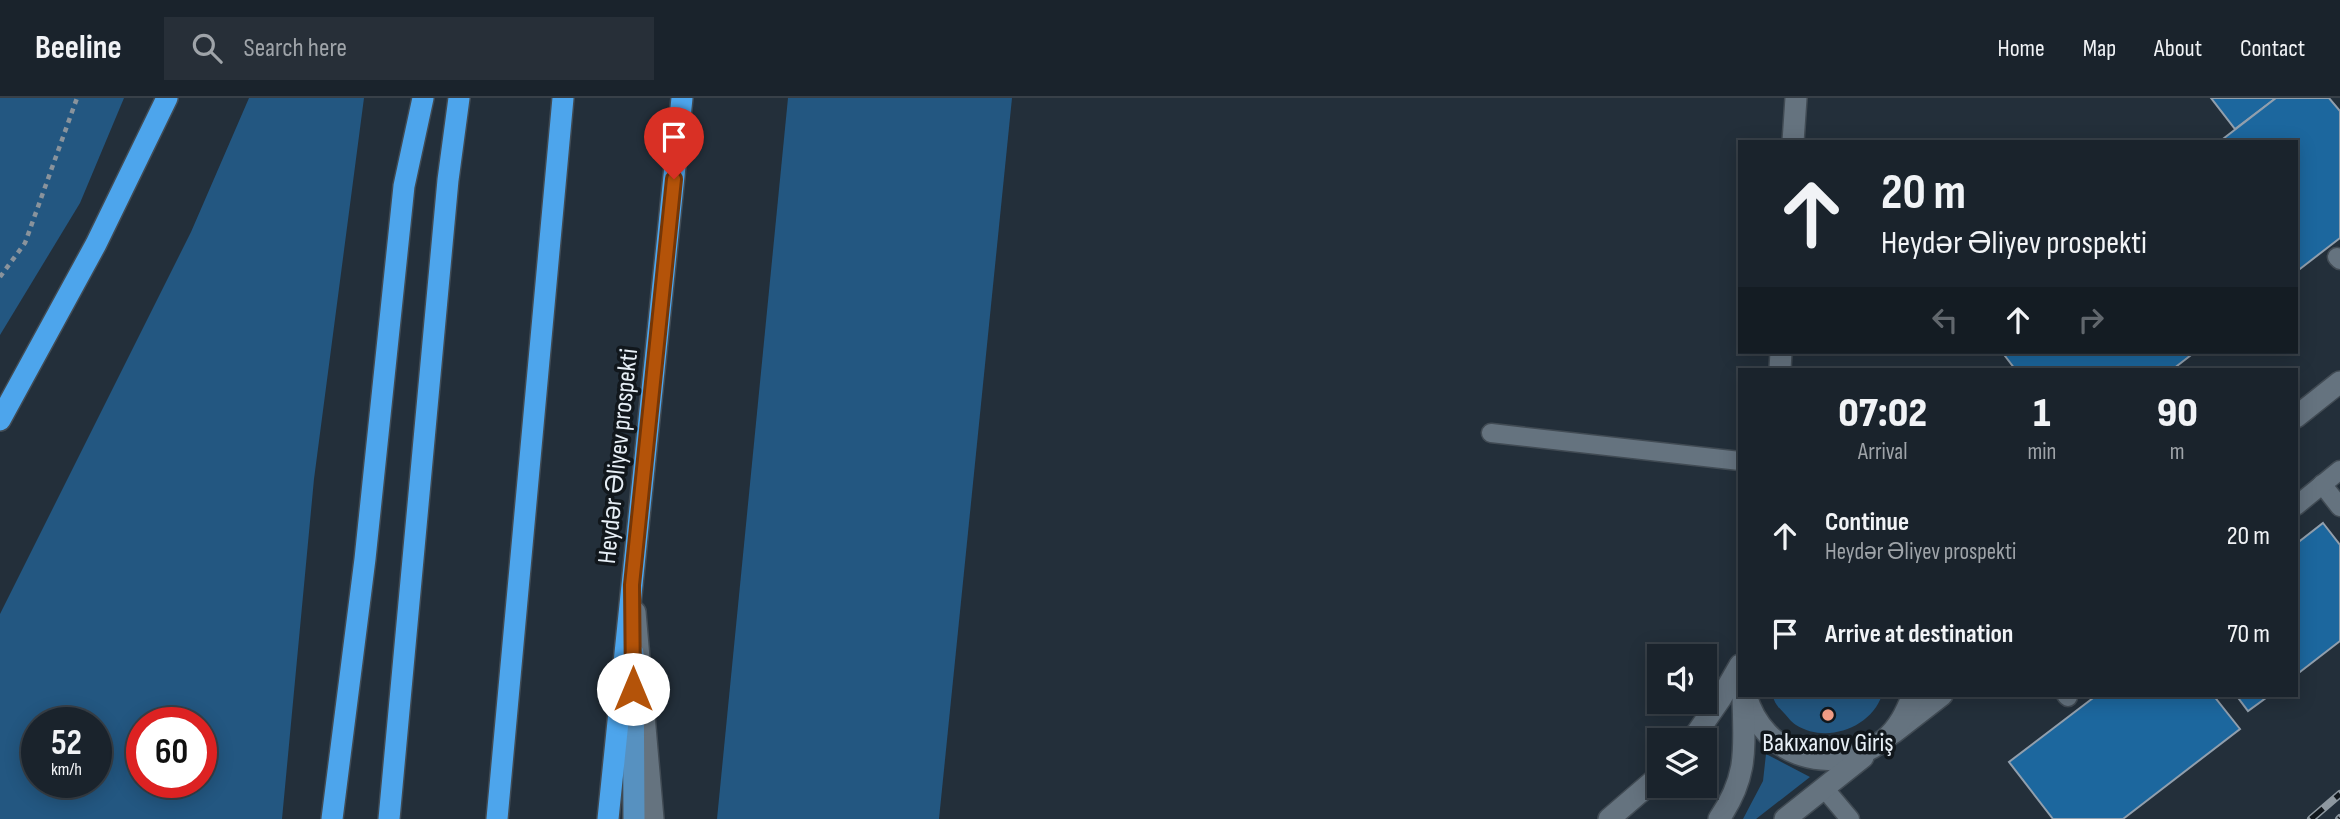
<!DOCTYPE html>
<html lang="en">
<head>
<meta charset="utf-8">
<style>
	:root { --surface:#1a232c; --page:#272f38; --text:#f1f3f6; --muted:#9fa4a9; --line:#384048 }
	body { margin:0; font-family:"Sofia Sans Condensed",sans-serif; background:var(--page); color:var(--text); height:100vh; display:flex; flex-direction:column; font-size:26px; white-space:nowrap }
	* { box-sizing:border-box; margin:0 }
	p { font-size:23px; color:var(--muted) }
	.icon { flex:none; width:38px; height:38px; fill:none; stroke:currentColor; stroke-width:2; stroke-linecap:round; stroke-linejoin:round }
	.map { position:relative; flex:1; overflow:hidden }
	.panel { position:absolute; left:1738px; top:270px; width:560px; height:329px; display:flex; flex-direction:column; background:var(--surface); border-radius:0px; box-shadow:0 4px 18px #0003,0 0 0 2px var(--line) }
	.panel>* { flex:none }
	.banner { position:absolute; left:1738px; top:42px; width:560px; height:214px; border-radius:0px; box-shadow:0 4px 18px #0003,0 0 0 2px var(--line); background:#1a232c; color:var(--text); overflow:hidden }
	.tools { position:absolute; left:1647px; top:546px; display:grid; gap:14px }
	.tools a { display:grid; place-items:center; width:70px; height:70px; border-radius:0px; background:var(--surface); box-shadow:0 4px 18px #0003,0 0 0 2px var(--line); font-size:35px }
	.speed { position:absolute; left:21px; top:609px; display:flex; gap:14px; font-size:35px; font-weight:700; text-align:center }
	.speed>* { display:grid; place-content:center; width:91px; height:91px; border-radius:50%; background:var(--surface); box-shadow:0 4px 18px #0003,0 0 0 2px var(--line); line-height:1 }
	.speed small { font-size:18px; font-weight:400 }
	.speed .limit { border:10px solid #d22; background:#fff; color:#111 }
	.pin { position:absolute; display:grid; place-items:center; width:60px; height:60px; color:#fff; margin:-72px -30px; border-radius:50% 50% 50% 0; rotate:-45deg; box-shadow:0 0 7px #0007 }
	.pin .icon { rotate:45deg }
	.me { position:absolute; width:77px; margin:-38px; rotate:0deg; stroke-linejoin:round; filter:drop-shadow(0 0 5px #0008) }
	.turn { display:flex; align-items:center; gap:24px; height:147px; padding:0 28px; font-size:32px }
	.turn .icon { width:91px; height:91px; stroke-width:2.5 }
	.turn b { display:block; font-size:49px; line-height:60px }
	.lanes { display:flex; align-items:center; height:66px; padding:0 28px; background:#0003; justify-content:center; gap:35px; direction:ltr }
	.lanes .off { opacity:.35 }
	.eta { display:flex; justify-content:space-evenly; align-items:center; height:119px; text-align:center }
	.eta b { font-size:42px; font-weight:800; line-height:49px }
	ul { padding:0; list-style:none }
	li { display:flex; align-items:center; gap:21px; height:98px; padding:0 28px }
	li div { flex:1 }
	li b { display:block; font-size:26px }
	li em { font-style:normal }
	header { display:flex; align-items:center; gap:42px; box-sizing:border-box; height:98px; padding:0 35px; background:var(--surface); border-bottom:2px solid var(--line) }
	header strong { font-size:33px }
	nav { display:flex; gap:38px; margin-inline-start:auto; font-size:24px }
	.search { width:490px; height:63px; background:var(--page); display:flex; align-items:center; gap:18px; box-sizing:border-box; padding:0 24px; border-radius:0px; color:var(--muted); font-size:26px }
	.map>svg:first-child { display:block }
	.green { fill:#235781; fill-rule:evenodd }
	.building { fill:#1c679e; stroke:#919fad; stroke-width:2 }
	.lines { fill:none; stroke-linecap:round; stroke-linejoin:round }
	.service-casing { stroke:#414b54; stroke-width:21 }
	.minor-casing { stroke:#414b54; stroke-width:24 }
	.tertiary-casing { stroke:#414b54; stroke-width:24 }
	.secondary-casing { stroke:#414b54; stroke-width:24 }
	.primary-casing { stroke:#414b54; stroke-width:24 }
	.motorway-casing { stroke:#414b54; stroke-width:24 }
	.path { stroke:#89939c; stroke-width:4.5; stroke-dasharray:5 5; stroke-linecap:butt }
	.service { stroke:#65737f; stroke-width:18 }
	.minor { stroke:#65737f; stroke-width:21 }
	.tertiary { stroke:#65737f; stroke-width:21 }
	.secondary { stroke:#65737f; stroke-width:21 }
	.primary { stroke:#5791c0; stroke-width:21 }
	.motorway { stroke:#4da5ec; stroke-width:21 }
	.rail-casing { stroke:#8e98a0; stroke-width:8 }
	.rail { stroke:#11171c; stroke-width:5; stroke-dasharray:16; stroke-linecap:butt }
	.route-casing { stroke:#753606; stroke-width:18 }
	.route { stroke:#b45309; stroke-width:12 }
	.poi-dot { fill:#f49e87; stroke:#11171c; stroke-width:2.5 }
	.labels { text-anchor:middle; stroke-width:7; stroke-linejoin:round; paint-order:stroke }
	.street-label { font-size:26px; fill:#e7eff6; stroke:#11171c }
	.poi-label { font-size:26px; fill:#e7eff6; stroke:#11171c }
</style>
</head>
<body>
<header>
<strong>Beeline</strong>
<div class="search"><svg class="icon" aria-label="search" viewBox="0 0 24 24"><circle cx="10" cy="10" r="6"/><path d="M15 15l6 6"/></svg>Search here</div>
<nav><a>Home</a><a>Map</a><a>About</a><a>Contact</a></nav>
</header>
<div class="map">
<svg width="2340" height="721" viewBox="0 0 2340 721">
	<rect width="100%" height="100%" fill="#232f3a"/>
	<g class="green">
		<path d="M 0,0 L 124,0 L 80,105 L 0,237 Z"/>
		<path d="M 249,0 L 364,0 L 314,381 L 282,721 L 0,721 L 0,516 L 191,134 ZM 37,625 L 96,625 L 96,684 L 37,684 ZM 142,625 L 201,625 L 201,684 L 142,684 Z"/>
		<path d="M 788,0 L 1012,0 L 939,721 L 717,721 Z"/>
		<path d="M 1773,597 L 1882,597 C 1871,630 1826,646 1796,627 C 1791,624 1787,618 1784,615 C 1778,609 1774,605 1773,597 Z"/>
		<path d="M 1766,656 L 1810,679 L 1756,721 L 1743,721 L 1763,683 Z"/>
	</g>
	<g class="building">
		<path d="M 2211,0 L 2276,0 L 2235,31 Z"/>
		<path d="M 2276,0 L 2329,0 L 2340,13 L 2340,140 L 2296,174 L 2296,44 L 2219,44 Z"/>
		<path d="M 2002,254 L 2195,254 L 2173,271 L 2015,271 Z"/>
		<path d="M 2323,425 L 2340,447 L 2340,543 L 2296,577 L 2296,446 Z"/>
		<path d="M 2097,597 L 2213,597 L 2240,631 L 2123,721 L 2053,721 L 2009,664 Z"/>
		<path d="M 2236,597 L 2270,597 L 2248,613 Z"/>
	</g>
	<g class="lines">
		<defs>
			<g id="service">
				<path d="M 2337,159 L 2340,162"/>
				<path d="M 1491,335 L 1740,363"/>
				<path d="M 2322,386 L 2340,409"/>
				<path d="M 2296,408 L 2340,372"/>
				<path d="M 2066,597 L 2068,599"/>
				<path d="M 1824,690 L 1850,721"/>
			</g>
			<g id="minor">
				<path d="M 1793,44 L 1796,0"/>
				<path d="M 1780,271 L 1781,254"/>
			</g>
			<g id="tertiary">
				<path d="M 2296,319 L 2340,284"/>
				<path d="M 1893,635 L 1942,597"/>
			</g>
			<g id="secondary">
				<path d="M 635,514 L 653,721"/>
				<path d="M 1746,597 C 1763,659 1833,681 1884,642 C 1899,630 1906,614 1913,597"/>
				<path d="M 1692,642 L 1721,600 L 1740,567"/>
				<path d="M 1609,721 L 1659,678"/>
				<path d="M 1719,721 C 1749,677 1744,650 1743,599"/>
				<path d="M 1785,721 L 1863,659"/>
			</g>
			<path id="primary" d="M 633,555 L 634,721"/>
			<g id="motorway">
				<path d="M 0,322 L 96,146 L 167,0"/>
				<path d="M 332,721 L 365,461 L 404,88 L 423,0"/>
				<path d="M 389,721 L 448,82 L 459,0"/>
				<path d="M 497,721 L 563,0"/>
				<path d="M 608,721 L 682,0"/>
			</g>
		</defs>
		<use href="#service" class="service-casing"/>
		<use href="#minor" class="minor-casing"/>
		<use href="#tertiary" class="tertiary-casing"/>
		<use href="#secondary" class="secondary-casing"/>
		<use href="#primary" class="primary-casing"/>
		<use href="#motorway" class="motorway-casing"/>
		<path class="path" d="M 0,179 L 25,145 L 77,0"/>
		<use href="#service" class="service"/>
		<use href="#minor" class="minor"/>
		<use href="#tertiary" class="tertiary"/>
		<use href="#secondary" class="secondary"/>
		<use href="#primary" class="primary"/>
		<use href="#motorway" class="motorway"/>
		<defs>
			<g id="rail">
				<path d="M 2311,721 L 2340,696"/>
				<path d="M 2339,721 L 2340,720"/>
			</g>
		</defs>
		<use href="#rail" class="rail-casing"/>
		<use href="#rail" class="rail"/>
	</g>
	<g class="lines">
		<defs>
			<path id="route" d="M 633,591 L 632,487 L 674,81"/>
		</defs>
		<use href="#route" class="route-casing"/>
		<use href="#route" class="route"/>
	</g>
	<circle class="poi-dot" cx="1828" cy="617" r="7"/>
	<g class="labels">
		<g class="street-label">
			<text transform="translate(617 358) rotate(-84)" y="9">Heydər Əliyev prospekti</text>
		</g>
		<g class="poi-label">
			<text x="1828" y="653">Bakıxanov Giriş</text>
		</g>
	</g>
</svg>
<div class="tools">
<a><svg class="icon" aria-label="sound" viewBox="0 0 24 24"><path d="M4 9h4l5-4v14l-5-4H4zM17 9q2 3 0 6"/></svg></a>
<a><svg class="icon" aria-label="layers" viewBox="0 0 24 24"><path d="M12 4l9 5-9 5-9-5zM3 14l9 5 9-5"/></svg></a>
</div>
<div class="speed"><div>52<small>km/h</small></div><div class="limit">60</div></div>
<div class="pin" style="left:674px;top:81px;background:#d93025"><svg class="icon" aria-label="arrive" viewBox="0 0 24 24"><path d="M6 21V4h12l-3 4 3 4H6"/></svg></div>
<svg class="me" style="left:633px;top:591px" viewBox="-20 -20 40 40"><circle r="19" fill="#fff"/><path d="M0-13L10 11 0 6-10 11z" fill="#b45309"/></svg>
<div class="banner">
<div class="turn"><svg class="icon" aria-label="ahead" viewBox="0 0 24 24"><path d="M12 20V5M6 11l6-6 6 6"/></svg><div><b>20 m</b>Heydər Əliyev prospekti</div></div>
<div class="lanes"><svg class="icon off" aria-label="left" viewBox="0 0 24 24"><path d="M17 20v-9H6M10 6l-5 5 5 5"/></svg><svg class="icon" aria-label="ahead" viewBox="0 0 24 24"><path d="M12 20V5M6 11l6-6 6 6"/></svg><svg class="icon off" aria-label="right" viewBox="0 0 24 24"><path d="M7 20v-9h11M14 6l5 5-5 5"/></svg></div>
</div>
<section class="panel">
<div class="eta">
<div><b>07:02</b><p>Arrival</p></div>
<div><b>1</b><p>min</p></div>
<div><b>90</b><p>m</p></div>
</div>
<ul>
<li><svg class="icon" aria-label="ahead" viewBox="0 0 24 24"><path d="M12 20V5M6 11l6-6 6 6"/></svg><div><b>Continue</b><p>Heydər Əliyev prospekti</p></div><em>20 m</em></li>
<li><svg class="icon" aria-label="arrive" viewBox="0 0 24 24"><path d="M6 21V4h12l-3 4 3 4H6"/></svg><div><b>Arrive at destination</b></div><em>70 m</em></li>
</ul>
</section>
</div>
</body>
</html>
